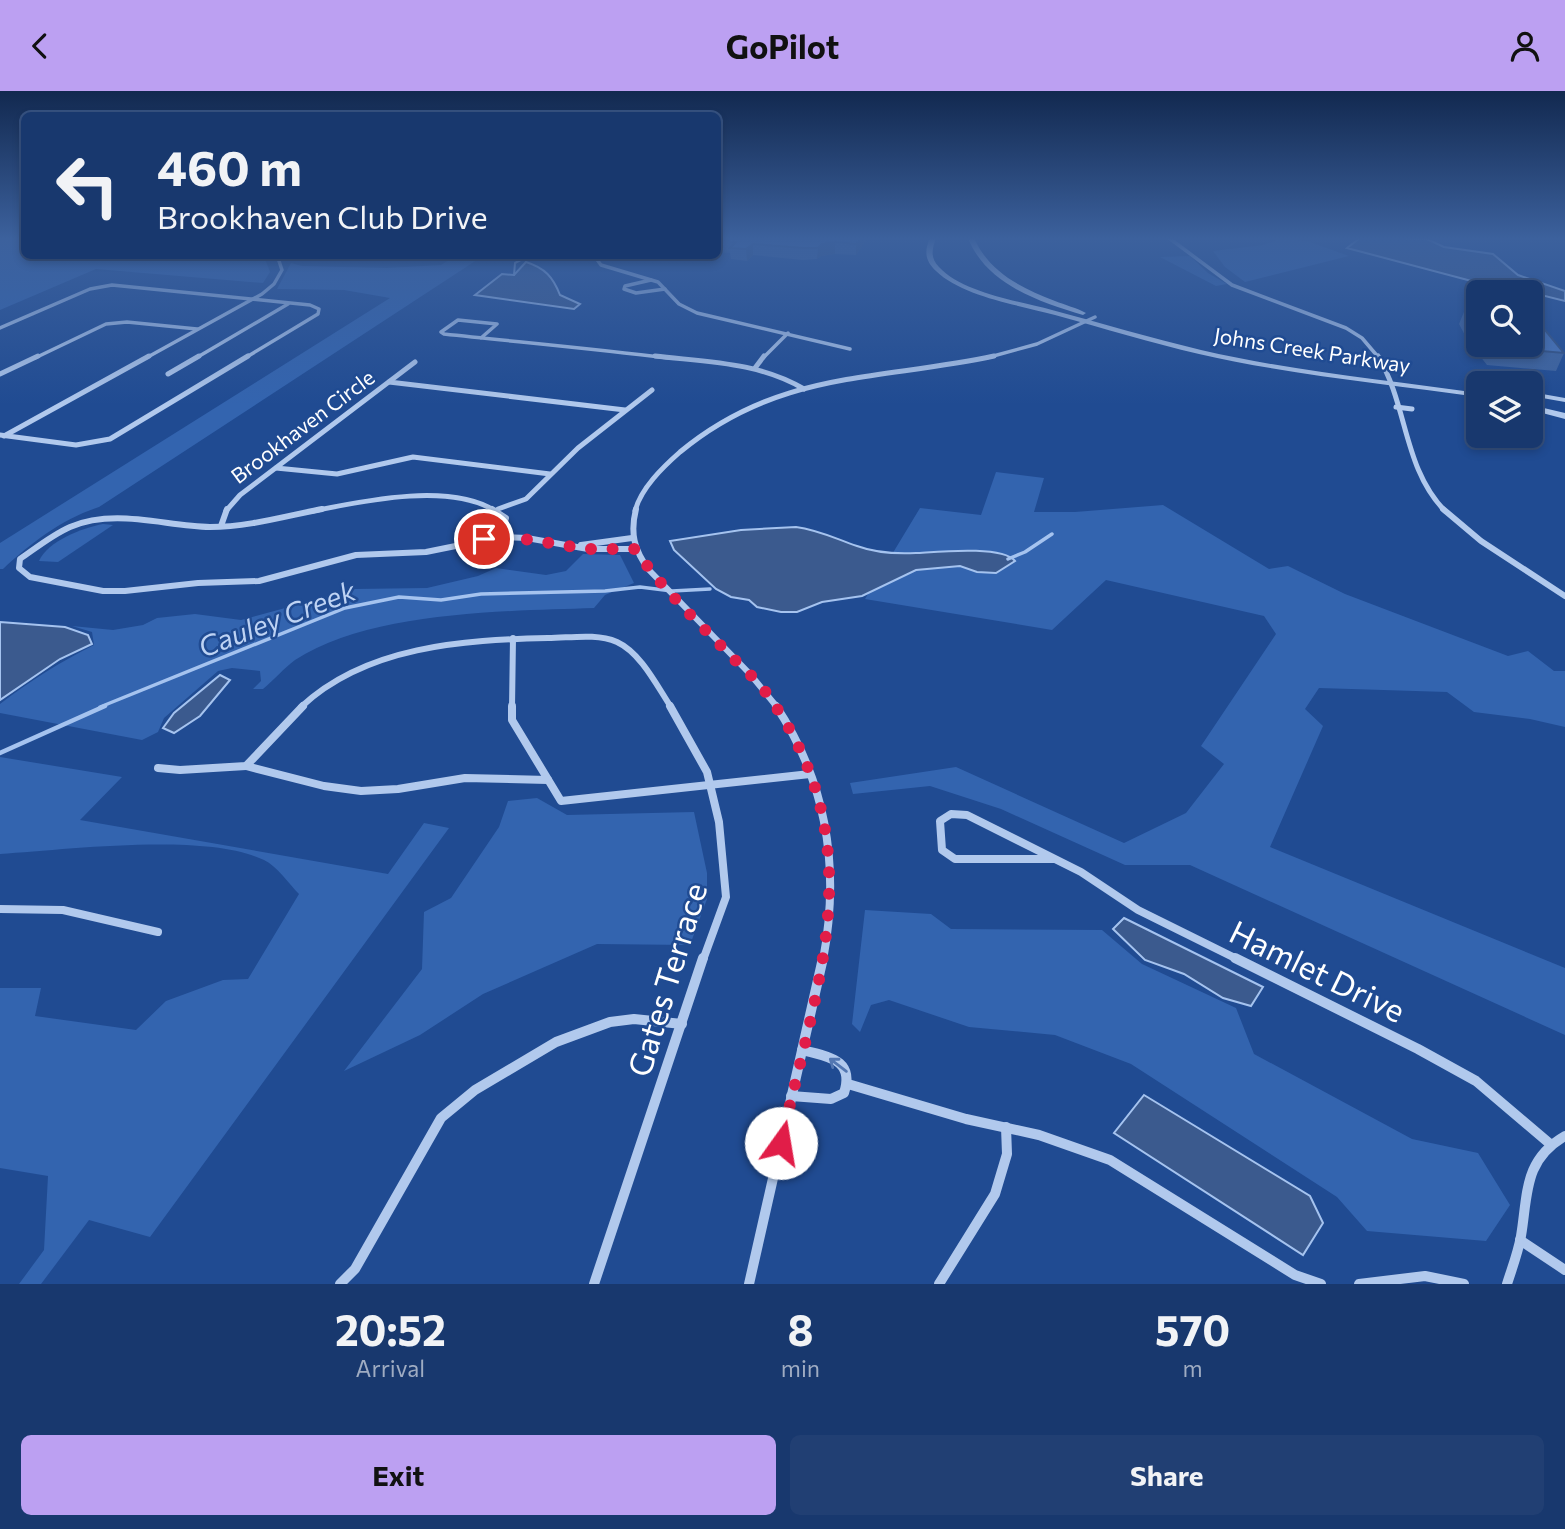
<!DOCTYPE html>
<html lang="en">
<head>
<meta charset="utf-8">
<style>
	:root { --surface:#18386e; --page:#213f73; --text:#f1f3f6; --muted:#9facc2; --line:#365281; --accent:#bca0f2 }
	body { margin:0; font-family:Commissioner,sans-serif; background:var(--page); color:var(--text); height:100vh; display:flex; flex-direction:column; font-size:26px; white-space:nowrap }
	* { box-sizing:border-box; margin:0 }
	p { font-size:23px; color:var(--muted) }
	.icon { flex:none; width:38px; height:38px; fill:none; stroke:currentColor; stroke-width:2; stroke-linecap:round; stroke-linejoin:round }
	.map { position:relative; height:1193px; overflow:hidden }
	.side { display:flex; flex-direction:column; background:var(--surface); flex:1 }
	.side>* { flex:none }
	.banner { position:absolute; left:21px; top:21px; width:700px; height:147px; border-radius:10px; box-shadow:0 4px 10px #0003,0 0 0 2px var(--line); background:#18386e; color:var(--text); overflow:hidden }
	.buttons { position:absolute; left:1466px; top:189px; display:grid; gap:14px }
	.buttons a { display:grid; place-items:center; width:77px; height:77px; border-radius:10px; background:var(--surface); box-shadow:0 4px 10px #0003,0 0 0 2px var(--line); font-size:35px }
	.pin { position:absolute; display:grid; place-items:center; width:60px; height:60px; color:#fff; margin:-30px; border:4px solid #fff; border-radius:50%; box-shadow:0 2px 7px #0007 }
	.me { position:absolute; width:77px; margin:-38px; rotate:13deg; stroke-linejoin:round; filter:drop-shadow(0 0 5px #0008) }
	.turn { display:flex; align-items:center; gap:24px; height:147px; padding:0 21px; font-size:32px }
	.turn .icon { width:91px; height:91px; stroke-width:2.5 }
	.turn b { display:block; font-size:49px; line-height:60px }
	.eta { display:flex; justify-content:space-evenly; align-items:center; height:119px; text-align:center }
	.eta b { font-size:42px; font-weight:700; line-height:49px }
	.button { display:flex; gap:14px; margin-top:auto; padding:14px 21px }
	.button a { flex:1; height:80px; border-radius:10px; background:var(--accent); color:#111; font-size:28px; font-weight:700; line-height:80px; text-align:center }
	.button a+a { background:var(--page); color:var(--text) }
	header { display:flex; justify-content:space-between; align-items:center; height:91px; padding:0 21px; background:var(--accent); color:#111; font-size:32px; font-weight:700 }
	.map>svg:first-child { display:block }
	.green { fill:#3364af }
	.water { fill:#3b5a8e; stroke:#a5c3ef; stroke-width:2 }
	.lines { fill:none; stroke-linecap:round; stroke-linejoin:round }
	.stream-far2 { stroke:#a5c3ef; stroke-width:2 }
	.stream-far1 { stroke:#a5c3ef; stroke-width:3.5 }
	.stream { stroke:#a5c3ef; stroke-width:4.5 }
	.minor-far4 { stroke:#b1c9ed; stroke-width:3.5 }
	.minor-far3 { stroke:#b1c9ed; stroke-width:5 }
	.minor-far2 { stroke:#b1c9ed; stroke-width:6 }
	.minor-far1 { stroke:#b1c9ed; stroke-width:8 }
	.minor { stroke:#b1c9ed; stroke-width:10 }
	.tertiary { fill:#b1c9ed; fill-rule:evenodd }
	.wall { fill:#3f649f }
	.shaded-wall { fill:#335182 }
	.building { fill:#4974b9; stroke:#335182; stroke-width:2 }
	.oneway { stroke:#5377b2 }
	.route { stroke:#e11d48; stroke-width:12; stroke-dasharray:0 21.6 }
	.labels { text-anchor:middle; stroke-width:5; stroke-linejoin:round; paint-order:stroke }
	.far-street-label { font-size:21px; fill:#fff; stroke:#204b92 }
	.water-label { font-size:28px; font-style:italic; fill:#bed3f4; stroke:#204b92 }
	.near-street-label { font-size:32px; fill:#fff; stroke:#204b92 }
</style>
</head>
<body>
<header><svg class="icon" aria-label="back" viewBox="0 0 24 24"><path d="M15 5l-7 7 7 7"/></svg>GoPilot<svg class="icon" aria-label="person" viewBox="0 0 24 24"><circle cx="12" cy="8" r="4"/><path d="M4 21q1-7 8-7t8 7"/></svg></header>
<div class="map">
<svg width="1565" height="1193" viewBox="0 0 1565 1193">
	<rect width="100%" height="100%" fill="#204b92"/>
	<g class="green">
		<path d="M 0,147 L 24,148 L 24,164 L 264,165 L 270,181 L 263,192 L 96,178 L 0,219 Z"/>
		<path d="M 1280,148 L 1307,150 L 1349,165 L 1245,191 L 1225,176 L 1213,160 L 1263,154 Z"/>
		<path d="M 457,164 L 483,165 L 99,416 C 62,428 32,451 3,478 L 0,478 L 0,452 L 390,207 L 344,199 L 277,198 L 291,172 L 302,175 L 387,177 L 441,174 Z"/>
		<path d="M 1190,165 L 1208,182 L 1227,193 L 1216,195 L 1160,166 Z"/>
		<path d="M 996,381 L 1044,387 L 1034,421 L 1075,421 L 1163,414 L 1269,478 L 1288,475 L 1345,503 L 1508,565 L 1528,560 L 1554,580 L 1565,580 L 1565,636 L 1530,628 L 1474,621 L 1447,601 L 1319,597 L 1305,618 L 1323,635 L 1270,756 L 1565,877 L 1565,944 L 1190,774 L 1125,774 L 1001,718 L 930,695 L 853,703 L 850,692 L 956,676 L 1124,752 L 1186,722 L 1224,673 L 1201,655 L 1276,543 L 1264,525 L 1106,489 L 1052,539 L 865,508 L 920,417 L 981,424 Z"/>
		<path d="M 103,433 L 113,434 L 58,471 L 39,470 C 48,450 82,437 103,433 Z"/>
		<path d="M 583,463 L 620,464 L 634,492 L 605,504 L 594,517 C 506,520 371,520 295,569 C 284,577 274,589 263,598 L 253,598 L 261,590 L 260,580 L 232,577 L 218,580 L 164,627 L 158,641 L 142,649 L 0,622 L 0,613 C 30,590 60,571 94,554 L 92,541 L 72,535 L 113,539 L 143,534 L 157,527 L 195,523 L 241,529 L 355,498 L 427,497 L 478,485 L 496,477 L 546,484 L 566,480 Z"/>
		<path d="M 0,666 L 122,686 L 80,729 L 388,783 L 424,732 L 449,737 L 150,1146 L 89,1129 L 41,1193 L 19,1193 L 44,1159 L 48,1085 L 0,1077 L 0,897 L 41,897 L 35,925 L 136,939 L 166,910 L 223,889 L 248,888 L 299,803 C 289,793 277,775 264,769 C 205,741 67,759 0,763 Z"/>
		<path d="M 537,707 L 567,724 L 694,721 L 707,782 L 707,808 L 690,854 L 597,853 L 483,903 L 420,944 L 344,980 L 422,878 L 424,821 L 451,807 L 499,736 L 508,710 Z"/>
		<path d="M 865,819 L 931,823 L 951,838 L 1102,839 L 1142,873 L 1236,917 L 1254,963 L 1412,1048 L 1478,1062 L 1510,1114 L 1486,1150 L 1367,1140 L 1337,1106 L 1131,973 L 1055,944 L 969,936 L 889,909 L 871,914 L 860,941 L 852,933 Z"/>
	</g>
	<g class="water">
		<path d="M 1360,147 L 1427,148 L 1444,156 L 1493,163 L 1518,184 L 1565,200 L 1565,210 L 1501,194 L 1479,192 L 1347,157 Z"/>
		<path d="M 526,171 C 545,177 553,186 560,204 L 580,213 L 574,218 L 475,204 L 502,183 L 514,184 Z"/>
		<path d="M 796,436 C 819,439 836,448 857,455 C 876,462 896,463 916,462 C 936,461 1002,454 1015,470 L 996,482 L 977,481 L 960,475 L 916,479 L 862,505 L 822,511 L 797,521 L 781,521 L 757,516 L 749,509 L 731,506 L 716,498 L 674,459 L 670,450 L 741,439 Z"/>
		<path d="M 0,531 L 65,536 L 88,544 L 92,553 L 60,568 L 0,609 Z"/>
		<path d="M 220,584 L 230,589 L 200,625 L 174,642 L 163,637 L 174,622 Z"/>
		<path d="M 1124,827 L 1263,896 L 1251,915 L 1223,907 L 1184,883 L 1145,869 L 1113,838 Z"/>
		<path d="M 1144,1004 L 1310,1105 L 1323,1132 L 1303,1164 L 1114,1042 Z"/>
	</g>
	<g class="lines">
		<path class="stream-far2" d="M 514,184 L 515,172 L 530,164"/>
		<g class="stream-far1">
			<path d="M 1008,468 L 1025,461 L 1052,443"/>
			<path d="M 100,616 L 345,517 L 399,506 L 441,509 L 481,503 L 605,500 L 640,496 L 672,500 L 710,498"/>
		</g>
		<path class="stream" d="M 0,662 L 105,615"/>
		<g class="minor-far4">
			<path d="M 1169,147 L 1232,194 L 1346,237 L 1362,247 L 1379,267"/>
			<path d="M 331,164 L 398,167 L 414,164"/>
			<path d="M 604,164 L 598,170 L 601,174 L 658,191 L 679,213 L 697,222 L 850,258"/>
			<path d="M 651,189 L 625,195 L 624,198 L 636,202 L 665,198"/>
			<path d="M 0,237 L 90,198 L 112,194 L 310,214 L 319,218 L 318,223 L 245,267"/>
			<path d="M 481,247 L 497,233 L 458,229 L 441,241 L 444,243 C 519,251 594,258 669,267"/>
			<path d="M 35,267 L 106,233 L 127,231 L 197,238"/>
			<path d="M 146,267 L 262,203 L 274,193 L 282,179 L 277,164"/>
			<path d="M 196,267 L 288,213"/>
			<path d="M 763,267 L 788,242"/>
			<path d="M 986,267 L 1037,253 L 1095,226"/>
		</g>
		<g class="minor-far3">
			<path d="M 655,265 C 706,271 759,271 804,298"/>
			<path d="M 1378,265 C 1408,315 1403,377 1445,420"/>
			<path d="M 755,277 L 764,265"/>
			<path d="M 0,283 L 38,265"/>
			<path d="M 168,283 L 199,265"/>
			<path d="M 389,291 L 625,319"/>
			<path d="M 1396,316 L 1412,318"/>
			<path d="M 0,344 L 76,354 L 110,348 L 248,265"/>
			<path d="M 4,345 L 149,265"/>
			<path d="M 276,377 L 337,383 L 413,366 L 550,383"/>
			<path d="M 498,418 L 526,408 L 578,357 L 652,299"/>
			<path d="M 226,420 L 240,404 L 415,271"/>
			<path d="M 313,420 C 363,410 450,391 495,420"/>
			<path d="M 635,420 C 641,397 663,376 680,361 C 779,279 877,290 994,265"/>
		</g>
		<g class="minor-far2">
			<path d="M 322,418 C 286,425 248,436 210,436 C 164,435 115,417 70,436 C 52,444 36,457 20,468 L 19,477 L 30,486 L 103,500 L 125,500 L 198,492 L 259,490 L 356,464 L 426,461 L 500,446"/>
			<path d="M 492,418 L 506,427 L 500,446"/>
			<path d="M 636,418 C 630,442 634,459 649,479 L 750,583 L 777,616"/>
			<path d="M 1443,418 L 1481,450 L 1565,505"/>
			<path d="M 221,435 L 227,418"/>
			<path d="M 500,446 L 527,447 L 588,458 L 635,458"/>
			<path d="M 581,454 L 632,447"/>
			<path d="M 301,616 C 366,555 463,549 548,547 C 570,547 596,542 617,551 C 641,562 657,595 671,616"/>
			<path d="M 512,616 L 513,547"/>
		</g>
		<g class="minor-far1">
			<path d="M 512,615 L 512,629 L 561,710 L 810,683"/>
			<path d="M 670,615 L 707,681 L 719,731 L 726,806 L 703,869"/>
			<path d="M 776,615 C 827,692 840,779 823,869"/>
			<path d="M 246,675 L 324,695 L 361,700 L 398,698 L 465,687 L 548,689"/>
			<path d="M 158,677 L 180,679 L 246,675 L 303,615"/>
			<path d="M 1054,768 L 955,768 L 942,759 L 940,730 L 951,723 L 967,724 L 1081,781 L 1138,819 L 1239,869"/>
			<path d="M 0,818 L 63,819 L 158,841"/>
		</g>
		<g class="minor">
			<path d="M 1235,867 L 1418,958 L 1476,990 L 1549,1052"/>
			<path d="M 848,993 L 966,1028 L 1039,1044 L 1110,1069 L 1295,1184 L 1321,1193"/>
			<path d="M 791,1005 L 831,1008 L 844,1002 C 855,968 828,966 802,959"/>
			<path d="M 1520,1149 L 1565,1179"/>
			<path d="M 340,1193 L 355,1178 L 441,1027 L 475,999 L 556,951 L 610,931 L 634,928 L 682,933"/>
			<path d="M 594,1193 L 703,867"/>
			<path d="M 749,1193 L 823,867"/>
			<path d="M 939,1193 L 995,1103 L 1007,1063 L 1006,1036"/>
			<path d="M 1359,1193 L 1425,1185 L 1464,1193"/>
			<path d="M 1507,1193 C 1512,1177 1518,1162 1521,1145 C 1528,1104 1523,1069 1565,1045"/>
		</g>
		<g class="tertiary">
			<path d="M 930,147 L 936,147 C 932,158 930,167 939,176 C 963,202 1019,210 1052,219 C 1101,232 1151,247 1201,259 C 1292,280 1386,289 1479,302 L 1479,306 C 1386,293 1291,284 1199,263 C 1151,252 1103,237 1055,224 C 1019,214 963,206 936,180 C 925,170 924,160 930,147 Z"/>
			<path d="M 968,147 L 974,147 C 989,181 1021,197 1055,210 C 1065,214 1077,217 1086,222 L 1083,224 C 1039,211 986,193 968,147 Z"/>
			<path d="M 1531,301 L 1565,307 L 1565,311 L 1531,305 Z"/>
			<path d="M 1531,314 L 1565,322 L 1565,328 L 1531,319 Z"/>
		</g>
	</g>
	<g class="wall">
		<path d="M 718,147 L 864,152 L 856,164 L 835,163 L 821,165 L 817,168 L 803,169 L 753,164 L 747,170 L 731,168 L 730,162 L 718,161 Z"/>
		<path d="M 1466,216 L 1479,217 L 1479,254 L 1531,254 L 1564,262 L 1556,280 L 1487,274 L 1468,250 L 1459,233 Z"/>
	</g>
	<g class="shaded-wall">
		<path d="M 861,147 L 865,147 L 864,152 L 856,164 L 856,153 Z"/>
		<path d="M 835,151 L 835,163 L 821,165 L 817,168 L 818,157 L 822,153 Z"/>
		<path d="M 753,153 L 753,164 L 747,170 L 746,158 Z"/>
	</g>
	<g class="building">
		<path d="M 718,147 L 861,147 L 856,153 L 835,151 L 822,153 L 818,157 L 804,157 L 753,153 L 746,158 L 730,157 L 736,151 L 718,149 Z"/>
		<path d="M 1466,216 L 1479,217 L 1479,237 L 1475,233 Z"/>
		<path d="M 1531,222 L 1564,262 L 1495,256 L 1493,254 L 1531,254 Z"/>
	</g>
	<defs><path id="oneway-shaft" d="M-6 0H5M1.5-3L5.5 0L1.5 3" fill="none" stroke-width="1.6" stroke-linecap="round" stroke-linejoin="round" transform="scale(1.75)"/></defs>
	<use class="oneway" href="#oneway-shaft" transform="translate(838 974) rotate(-143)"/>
	<linearGradient id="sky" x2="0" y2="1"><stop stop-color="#122950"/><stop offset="0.47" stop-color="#3c619d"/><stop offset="1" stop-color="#3c619d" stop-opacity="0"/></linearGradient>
	<rect width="1565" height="314" fill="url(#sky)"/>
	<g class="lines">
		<path class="route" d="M 484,448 L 511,446 L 588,458 L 635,458 C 662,498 698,531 731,565 C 743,577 757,589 767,603 C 875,753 817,891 781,1052"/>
	</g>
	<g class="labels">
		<g class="far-street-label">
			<text transform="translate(1312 260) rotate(9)" y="7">Johns Creek Parkway</text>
			<text transform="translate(303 336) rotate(-37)" y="7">Brookhaven Circle</text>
		</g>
		<g class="water-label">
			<text transform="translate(277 528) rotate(-21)" y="10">Cauley Creek</text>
		</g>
		<g class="near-street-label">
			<text transform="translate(1317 881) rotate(26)" y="11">Hamlet Drive</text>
			<text transform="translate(668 889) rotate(-73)" y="11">Gates Terrace</text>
		</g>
	</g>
</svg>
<div class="buttons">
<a><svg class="icon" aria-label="search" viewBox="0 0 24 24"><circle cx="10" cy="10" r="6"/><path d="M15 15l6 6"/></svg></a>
<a><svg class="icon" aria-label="layers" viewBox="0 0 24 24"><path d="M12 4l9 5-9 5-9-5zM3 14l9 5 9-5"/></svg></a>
</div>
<div class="pin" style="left:484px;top:448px;background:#d93025"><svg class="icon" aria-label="arrive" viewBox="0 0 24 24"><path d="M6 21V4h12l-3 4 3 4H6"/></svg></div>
<svg class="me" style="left:781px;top:1052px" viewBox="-20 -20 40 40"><circle r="19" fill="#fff"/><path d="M0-13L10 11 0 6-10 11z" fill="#e11d48"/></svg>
<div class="banner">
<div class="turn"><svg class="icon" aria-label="left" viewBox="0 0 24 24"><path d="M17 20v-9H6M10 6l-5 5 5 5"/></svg><div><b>460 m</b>Brookhaven Club Drive</div></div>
</div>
</div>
<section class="side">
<div class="eta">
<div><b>20:52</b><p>Arrival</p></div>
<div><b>8</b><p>min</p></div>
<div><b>570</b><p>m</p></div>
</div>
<div class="button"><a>Exit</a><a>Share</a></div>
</section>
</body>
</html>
